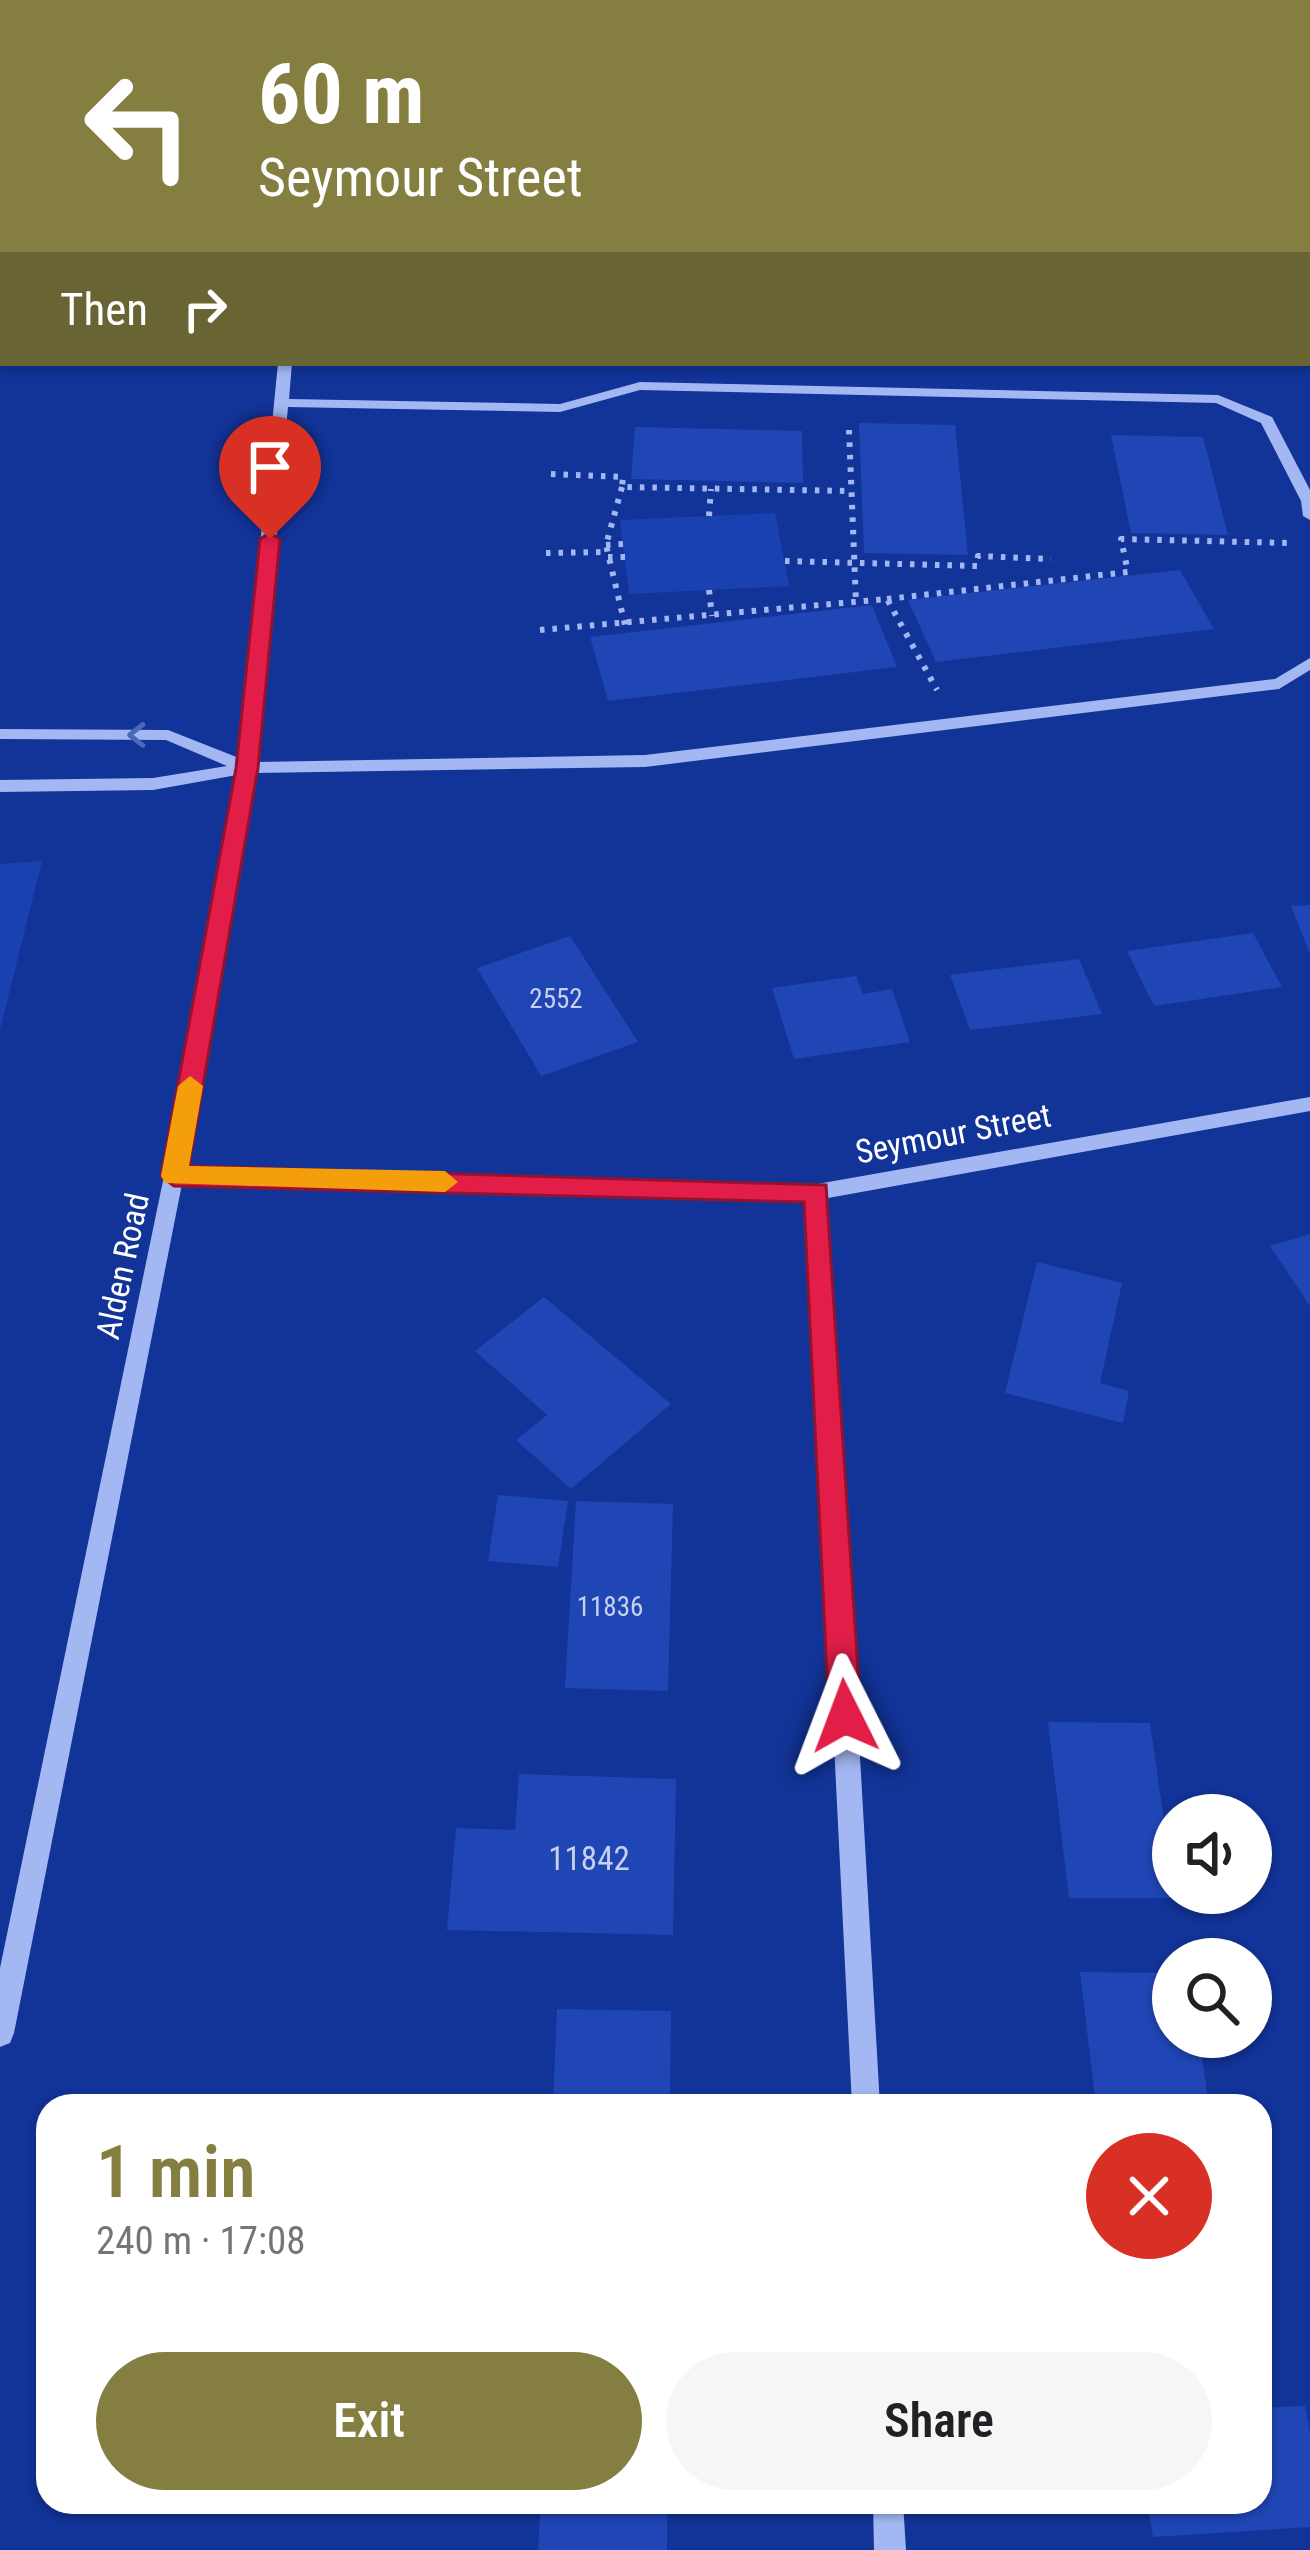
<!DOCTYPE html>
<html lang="en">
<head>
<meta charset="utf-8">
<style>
	:root { --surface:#fff; --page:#f6f6f6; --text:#202124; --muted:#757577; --accent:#847e41 }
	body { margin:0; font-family:"Roboto Condensed",sans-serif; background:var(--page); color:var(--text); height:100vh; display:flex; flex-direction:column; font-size:45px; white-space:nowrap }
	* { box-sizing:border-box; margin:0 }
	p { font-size:39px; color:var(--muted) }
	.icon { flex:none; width:66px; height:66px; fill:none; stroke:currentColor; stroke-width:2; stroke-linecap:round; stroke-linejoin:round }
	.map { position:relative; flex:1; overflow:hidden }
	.details { position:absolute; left:36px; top:2094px; width:1236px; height:420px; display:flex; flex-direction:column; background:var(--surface); border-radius:36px; box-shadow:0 3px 9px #0004 }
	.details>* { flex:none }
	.banner { position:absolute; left:0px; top:0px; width:1311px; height:366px; box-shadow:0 3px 9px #0004; background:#847e41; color:#fff; overflow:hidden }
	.tools { position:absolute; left:1152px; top:1794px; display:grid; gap:24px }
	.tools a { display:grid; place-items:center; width:120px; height:120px; border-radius:50%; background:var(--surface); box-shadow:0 3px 9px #0004; font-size:60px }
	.pin { position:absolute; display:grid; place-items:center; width:102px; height:102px; color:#fff; margin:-123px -51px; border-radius:50% 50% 50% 0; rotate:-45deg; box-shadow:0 0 12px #0007 }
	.pin .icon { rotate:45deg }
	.me { position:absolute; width:132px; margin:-66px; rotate:357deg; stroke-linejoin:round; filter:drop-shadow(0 0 9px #0008) }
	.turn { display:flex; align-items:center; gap:42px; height:252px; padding:0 60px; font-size:54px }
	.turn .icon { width:156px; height:156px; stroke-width:2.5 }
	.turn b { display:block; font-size:84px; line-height:102px }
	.then { display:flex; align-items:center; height:114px; padding:0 60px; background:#0003; gap:24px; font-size:45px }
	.round { display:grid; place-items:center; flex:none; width:126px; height:126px; border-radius:63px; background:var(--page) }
	.headline { display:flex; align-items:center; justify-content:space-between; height:204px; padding:0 60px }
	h1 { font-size:72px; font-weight:600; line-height:90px; color:var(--accent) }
	.primary-button { display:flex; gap:24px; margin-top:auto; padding:24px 60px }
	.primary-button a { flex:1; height:138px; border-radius:72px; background:var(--accent); color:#fff; font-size:48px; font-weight:600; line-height:138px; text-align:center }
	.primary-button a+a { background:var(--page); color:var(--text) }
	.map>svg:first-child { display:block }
	.green { fill:#1a41b1 }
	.building { fill:#2046b6 }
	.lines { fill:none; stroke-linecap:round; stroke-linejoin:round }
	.path { stroke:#a3b8f3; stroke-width:6; stroke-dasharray:4.5 8; stroke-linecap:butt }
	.minor { fill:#a3b8f3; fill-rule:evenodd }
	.oneway { stroke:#4c68bc }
	.route { fill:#e11d48; stroke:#92132f; stroke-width:3 }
	.slow { fill:#f59e0b }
	.labels { text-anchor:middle; stroke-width:12; stroke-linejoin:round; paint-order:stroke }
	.number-label { font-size:27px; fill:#c7d1ed }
	.street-label { font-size:33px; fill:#fff; stroke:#123397 }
	.near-number-label { font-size:33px; fill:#c7d1ed }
</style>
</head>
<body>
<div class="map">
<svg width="1310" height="2550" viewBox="0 0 1310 2550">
	<rect width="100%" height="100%" fill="#123397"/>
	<g class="green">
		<path d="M 775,513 L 789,586 L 629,594 L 620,520 Z"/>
		<path d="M 42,861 L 0,1030 L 0,864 Z"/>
	</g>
	<g class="building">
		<path d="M 859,423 L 955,425 L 968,555 L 864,553 Z"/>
		<path d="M 635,427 L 802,431 L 803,483 L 631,479 Z"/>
		<path d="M 1111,435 L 1203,437 L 1228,535 L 1131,533 Z"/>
		<path d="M 1180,570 L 1214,629 L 936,662 L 908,600 Z"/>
		<path d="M 872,605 L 897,667 L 608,701 L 590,637 Z"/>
		<path d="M 1310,905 L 1310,954 L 1291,906 Z"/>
		<path d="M 1253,933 L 1282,987 L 1154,1006 L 1127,951 Z"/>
		<path d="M 570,936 L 638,1042 L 541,1076 L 477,968 Z"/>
		<path d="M 1079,959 L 1102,1014 L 970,1030 L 950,975 Z"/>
		<path d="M 856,976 L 863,994 L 892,989 L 910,1042 L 794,1059 L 772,988 Z"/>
		<path d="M 1310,1234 L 1310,1306 L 1270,1246 Z"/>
		<path d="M 1037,1262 L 1122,1283 L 1100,1383 L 1129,1391 L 1123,1423 L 1005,1393 Z"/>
		<path d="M 544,1297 L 671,1404 L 571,1489 L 516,1440 L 547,1415 L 475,1351 Z"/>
		<path d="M 498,1495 L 568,1501 L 558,1567 L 488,1561 Z"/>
		<path d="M 576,1501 L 673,1504 L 668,1691 L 565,1688 Z"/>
		<path d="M 1048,1722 L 1150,1723 L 1175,1898 L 1069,1898 Z"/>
		<path d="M 519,1774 L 676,1779 L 673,1935 L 447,1930 L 456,1828 L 515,1830 Z"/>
		<path d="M 1080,1972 L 1173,1973 L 1173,2037 L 1199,2037 L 1209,2106 L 1096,2106 Z"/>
		<path d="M 557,2009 L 671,2011 L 670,2106 L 553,2106 Z"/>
		<path d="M 1305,2406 L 1310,2432 L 1310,2527 L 1153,2537 L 1147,2502 L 1260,2502 L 1260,2408 Z"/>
		<path d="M 541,2502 L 667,2502 L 667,2550 L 538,2550 Z"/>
	</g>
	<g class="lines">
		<g class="path">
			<path d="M 849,430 L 856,602"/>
			<path d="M 551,474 L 623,477 L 622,487 L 851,491"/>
			<path d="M 622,487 L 606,545 L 625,625"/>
			<path d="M 709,516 L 711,489"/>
			<path d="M 606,545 L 623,544"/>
			<path d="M 546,553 L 607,552"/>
			<path d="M 608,557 L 625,557"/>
			<path d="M 785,561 L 977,566 L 978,556 L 1051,559"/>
			<path d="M 709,590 L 712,616"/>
			<path d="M 887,599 L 1128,572 L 1121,539 L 1288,543"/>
			<path d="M 540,630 L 887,599 L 937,690"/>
		</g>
		<g class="minor">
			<rect x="297" y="0" width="10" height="3"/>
			<path d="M 690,0 L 700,0 L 701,3 L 691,3 Z"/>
			<path d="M 1153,0 L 1163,0 L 1165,3 L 1155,3 Z"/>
			<path d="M 0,201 L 3,202 L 3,210 L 0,209 Z"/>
			<rect x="1308" y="246" width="2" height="8"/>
			<path d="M 278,363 L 292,363 L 289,399 L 560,404 L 640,382 L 1218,395 L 1272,417 L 1310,490 L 1310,520 L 1303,516 L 1301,501 L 1261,423 L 1216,403 L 640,390 L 560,412 L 288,407 L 256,762 L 645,755 L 1275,679 L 1310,658 L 1310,670 L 1279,689 L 645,767 L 255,773 L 185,1168 L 817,1184 L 1310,1097 L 1310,1111 L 828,1198 L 880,2106 L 852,2106 L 807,1200 L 182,1184 L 14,2033 L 10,2043 L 0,2047 L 0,1968 L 164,1176 L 237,775 L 153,790 L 0,792 L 0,780 L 153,778 L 227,766 L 166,740 L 0,739 L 0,729 L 168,730 L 239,758 Z"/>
			<path d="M 873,2502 L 903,2502 L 906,2550 L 874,2550 Z"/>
		</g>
	</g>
	<defs><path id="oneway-chevron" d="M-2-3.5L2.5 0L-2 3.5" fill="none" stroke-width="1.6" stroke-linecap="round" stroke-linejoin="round" transform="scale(3)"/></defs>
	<use class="oneway" href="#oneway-chevron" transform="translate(137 735) rotate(-180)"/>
	<path class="route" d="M 270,533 L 280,539 L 258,768 L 189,1166 L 826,1185 L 861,1716 L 856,1727 L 845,1731 L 834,1727 L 829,1716 L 804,1202 L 174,1186 L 161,1176 L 236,768 L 260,539 Z"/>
	<path class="slow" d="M 190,1076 L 203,1086 L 189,1166 L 445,1171 L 458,1182 L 445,1192 L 165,1183 L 161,1176 L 178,1086 Z"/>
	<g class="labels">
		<g class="number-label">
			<text x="556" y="1008">2552</text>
			<text x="610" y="1616">11836</text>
		</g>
		<g class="street-label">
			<text transform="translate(953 1133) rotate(-11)" y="12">Seymour Street</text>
			<text transform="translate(122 1266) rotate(-78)" y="12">Alden Road</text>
		</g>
		<g class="near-number-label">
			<text x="589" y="1870">11842</text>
		</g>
	</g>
</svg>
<div class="tools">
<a><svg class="icon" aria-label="sound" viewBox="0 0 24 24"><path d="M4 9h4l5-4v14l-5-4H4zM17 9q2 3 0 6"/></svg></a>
<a><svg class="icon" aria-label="search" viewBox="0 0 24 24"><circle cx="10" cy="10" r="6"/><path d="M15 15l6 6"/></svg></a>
</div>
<div class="pin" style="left:270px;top:539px;background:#d93025"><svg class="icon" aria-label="arrive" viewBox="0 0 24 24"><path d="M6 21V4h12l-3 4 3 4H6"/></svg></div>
<svg class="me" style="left:845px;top:1716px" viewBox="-20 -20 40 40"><path d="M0-17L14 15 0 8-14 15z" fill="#e11d48" stroke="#fff" stroke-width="4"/></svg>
<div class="banner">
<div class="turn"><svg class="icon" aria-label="left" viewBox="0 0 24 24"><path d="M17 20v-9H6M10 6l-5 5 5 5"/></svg><div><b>60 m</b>Seymour Street</div></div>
<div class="then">Then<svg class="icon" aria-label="right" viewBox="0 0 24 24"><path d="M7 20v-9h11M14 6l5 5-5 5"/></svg></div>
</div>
<section class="details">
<div class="headline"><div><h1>1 min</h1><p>240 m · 17:08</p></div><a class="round" style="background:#d93025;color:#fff"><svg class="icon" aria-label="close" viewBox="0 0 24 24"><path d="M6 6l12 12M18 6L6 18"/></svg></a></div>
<div class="primary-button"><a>Exit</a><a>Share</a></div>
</section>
</div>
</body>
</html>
